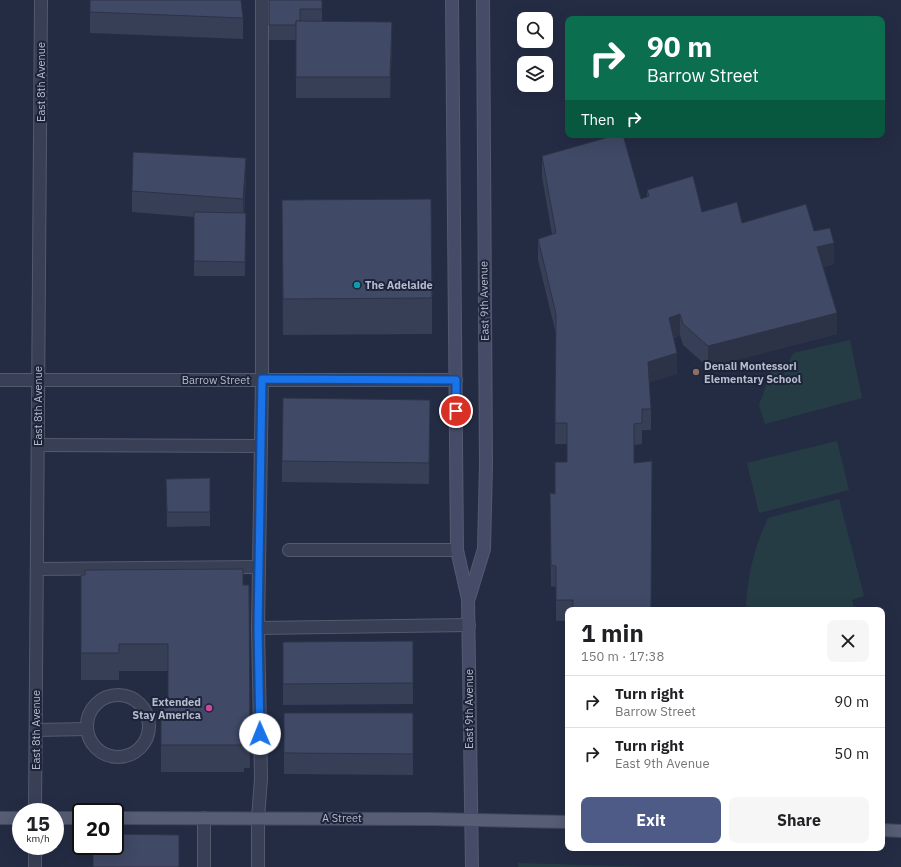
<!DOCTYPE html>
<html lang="en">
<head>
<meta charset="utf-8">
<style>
	:root { --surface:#fff; --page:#f6f6f6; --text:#202124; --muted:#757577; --line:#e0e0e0; --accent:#4f5b87 }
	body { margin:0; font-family:"IBM Plex Sans",sans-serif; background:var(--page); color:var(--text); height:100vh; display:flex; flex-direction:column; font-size:15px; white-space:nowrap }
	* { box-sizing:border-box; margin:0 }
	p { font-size:13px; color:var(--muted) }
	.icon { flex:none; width:22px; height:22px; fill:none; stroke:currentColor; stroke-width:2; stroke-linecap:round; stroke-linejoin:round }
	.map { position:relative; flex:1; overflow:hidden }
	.drawer { position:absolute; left:565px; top:607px; width:320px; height:244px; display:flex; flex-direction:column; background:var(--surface); border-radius:8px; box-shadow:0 4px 16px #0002 }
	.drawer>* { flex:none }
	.banner { position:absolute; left:565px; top:16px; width:320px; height:122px; border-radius:8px; box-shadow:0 4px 16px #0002; background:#0b6e4f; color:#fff; overflow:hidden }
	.buttons { position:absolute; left:517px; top:12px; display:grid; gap:8px }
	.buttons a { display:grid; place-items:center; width:36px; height:36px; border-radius:8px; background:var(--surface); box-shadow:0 4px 16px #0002; font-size:20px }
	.speed { position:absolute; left:12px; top:803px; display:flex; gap:8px; font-size:20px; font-weight:700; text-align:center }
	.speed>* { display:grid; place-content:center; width:52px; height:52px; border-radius:50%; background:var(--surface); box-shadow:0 4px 16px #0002; line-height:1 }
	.speed small { font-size:10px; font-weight:400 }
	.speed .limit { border:2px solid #111; border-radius:6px; background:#fff; color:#111 }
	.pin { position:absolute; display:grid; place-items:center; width:34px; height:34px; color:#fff; margin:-17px; border:2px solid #fff; border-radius:50%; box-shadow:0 1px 4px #0007 }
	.me { position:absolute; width:44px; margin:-22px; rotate:359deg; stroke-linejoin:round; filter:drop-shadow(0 0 3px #0008) }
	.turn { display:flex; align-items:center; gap:14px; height:84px; padding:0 16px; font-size:18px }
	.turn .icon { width:52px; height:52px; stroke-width:2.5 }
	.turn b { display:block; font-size:28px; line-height:34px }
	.then { display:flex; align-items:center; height:38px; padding:0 16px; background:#0003; gap:8px; font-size:15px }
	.round { display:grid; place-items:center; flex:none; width:42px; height:42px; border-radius:8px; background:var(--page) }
	.overview { display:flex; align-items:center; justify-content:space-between; height:68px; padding:0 16px }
	h1 { font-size:24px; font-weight:800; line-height:30px }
	.primary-button { display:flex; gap:8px; margin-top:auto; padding:8px 16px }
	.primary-button a { flex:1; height:46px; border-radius:8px; background:var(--accent); color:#fff; font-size:16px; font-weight:800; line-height:46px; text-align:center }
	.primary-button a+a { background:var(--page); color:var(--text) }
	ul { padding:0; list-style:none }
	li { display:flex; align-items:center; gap:12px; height:52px; padding:0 16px; border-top:1px solid var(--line) }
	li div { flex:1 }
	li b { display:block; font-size:15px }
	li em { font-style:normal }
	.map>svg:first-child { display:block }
	.green { fill:#263c45 }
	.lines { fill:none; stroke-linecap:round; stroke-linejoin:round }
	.lane-casing { stroke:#545a6e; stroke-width:14 }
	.street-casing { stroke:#545a6e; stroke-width:14 }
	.secondary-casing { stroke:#545a6e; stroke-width:14 }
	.primary-casing { stroke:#42485d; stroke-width:14 }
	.lane { stroke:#393f54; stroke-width:12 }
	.street { stroke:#393f54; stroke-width:12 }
	.secondary { stroke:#464c67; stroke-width:12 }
	.primary { stroke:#565d74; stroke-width:12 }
	.wall { fill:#373f57 }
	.shaded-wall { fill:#2d3347 }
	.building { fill:#404965; stroke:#2d3347 }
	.route-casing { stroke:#114b97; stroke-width:10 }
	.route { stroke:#1a73e8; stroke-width:7 }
	.culture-dot { fill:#0f9aa8; stroke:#1d2439; stroke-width:1.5 }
	.education-dot { fill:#8d6e63; stroke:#1d2439; stroke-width:1.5 }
	.hotel-dot { fill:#d1479c; stroke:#1d2439; stroke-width:1.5 }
	.labels { text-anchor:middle; stroke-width:4; stroke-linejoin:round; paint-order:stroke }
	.street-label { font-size:11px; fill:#b6bbcd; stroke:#1d2439 }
	.poi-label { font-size:11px; font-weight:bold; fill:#b6bbcd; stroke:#1d2439; text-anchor:start }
</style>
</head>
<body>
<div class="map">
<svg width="901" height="867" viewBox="0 0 901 867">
	<rect width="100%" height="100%" fill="#242c44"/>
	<g class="green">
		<path d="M 850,340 L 862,398 L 765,424 L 759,405 L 772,369 L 784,374 L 793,353 Z"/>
		<path d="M 837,441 L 849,490 L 759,513 L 747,463 Z"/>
		<path d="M 839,499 L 864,596 L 852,600 L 855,610 L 760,610 L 746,606 C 749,571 753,551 768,518 Z"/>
		<path d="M 518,863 L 650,867 L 518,867 Z"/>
	</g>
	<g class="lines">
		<defs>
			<g id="lane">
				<path d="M 38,445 L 261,446"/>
				<path d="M 289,550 L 457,550"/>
				<path d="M 37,569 L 259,567"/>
				<path d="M 258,628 L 469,625"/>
				<circle cx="118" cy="726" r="31"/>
				<path d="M 36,730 L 87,729"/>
				<path d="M 204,818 L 204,867"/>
				<path d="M 258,867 L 258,818 L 261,779 L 258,628 L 262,379 L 262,0"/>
			</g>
			<g id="street">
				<path d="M 0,380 L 456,380"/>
				<path d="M 35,812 L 41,0"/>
				<path d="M 35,846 L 35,867"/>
			</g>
			<g id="secondary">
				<path d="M 452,0 L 457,550 L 468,599 L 472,867"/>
				<path d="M 469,598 L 484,549 L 486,465 L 483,0"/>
			</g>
			<g id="primary">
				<path d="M 0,818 L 21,818"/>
				<path d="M 55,818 L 81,818"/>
				<path d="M 115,818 L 432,819 L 568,822"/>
				<path d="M 882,830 L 901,831"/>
			</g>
		</defs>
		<use href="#lane" class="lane-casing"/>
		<use href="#street" class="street-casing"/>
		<use href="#secondary" class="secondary-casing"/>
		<use href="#primary" class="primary-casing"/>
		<use href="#lane" class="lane"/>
		<use href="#street" class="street"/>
		<use href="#secondary" class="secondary"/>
		<use href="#primary" class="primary"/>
	</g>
	<g class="wall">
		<path d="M 90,0 L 243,18 L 243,39 L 90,33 Z"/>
		<path d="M 269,0 L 322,0 L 322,21 L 392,44 L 390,98 L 296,98 L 296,40 L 269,40 Z"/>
		<path d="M 542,156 L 641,199 L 647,197 L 647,190 L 702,212 L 742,223 L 814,231 L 834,264 L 823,267 L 837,334 L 708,367 L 683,345 L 680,335 L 674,338 L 677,374 L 649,382 L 651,409 L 651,430 L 642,430 L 642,444 L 634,445 L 634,463 L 651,610 L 568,610 L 568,621 L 556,621 L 556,587 L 551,586 L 550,493 L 555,494 L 567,462 L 567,444 L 555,444 L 556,334 L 538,260 L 538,239 L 552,234 L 542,177 Z"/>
		<path d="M 246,179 L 244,213 L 246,213 L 245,276 L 194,276 L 194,217 L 132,212 L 132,191 Z"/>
		<path d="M 282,200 L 432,298 L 432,334 L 283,335 Z"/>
		<path d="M 430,400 L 429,484 L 282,482 L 282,461 Z"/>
		<path d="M 210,478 L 210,526 L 167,527 L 166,479 Z"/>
		<path d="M 81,575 L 249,585 L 250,768 L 244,768 L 244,772 L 161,772 L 161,708 L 168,708 L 168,671 L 119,671 L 119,680 L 81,680 Z"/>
		<path d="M 413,641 L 413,704 L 283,705 L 283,642 Z"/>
		<path d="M 284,713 L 413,713 L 413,775 L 284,774 Z"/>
	</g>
	<g class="shaded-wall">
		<path d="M 392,22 L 392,44 L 390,98 L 390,77 Z"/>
		<path d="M 246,158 L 246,179 L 243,220 L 243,199 Z"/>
		<path d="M 834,243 L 834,264 L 817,268 L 817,247 Z"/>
		<path d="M 837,313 L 837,334 L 708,367 L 708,346 Z"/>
		<path d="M 680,314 L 680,335 L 669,339 L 669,318 Z"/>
		<path d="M 677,353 L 677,374 L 648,383 L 648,362 Z"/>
	</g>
	<g class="building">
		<path d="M 90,0 L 241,0 L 243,18 L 90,12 Z"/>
		<path d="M 269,0 L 322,0 L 322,9 L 300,9 L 300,21 L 296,21 L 296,25 L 269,25 Z"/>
		<path d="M 296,21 L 392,22 L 390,77 L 296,77 Z"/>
		<path d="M 616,135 L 623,135 L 641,199 L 649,196 L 647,190 L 693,176 L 702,212 L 737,202 L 742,223 L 806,204 L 814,231 L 830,228 L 834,243 L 817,247 L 837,313 L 708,346 L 683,324 L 680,314 L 669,318 L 677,353 L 648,362 L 651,409 L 642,409 L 642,423 L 634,424 L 634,463 L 652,461 L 651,610 L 573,610 L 573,600 L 556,600 L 556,566 L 551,565 L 550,493 L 555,494 L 555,462 L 567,462 L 567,423 L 555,423 L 556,314 L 538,239 L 556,233 L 542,156 Z"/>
		<path d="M 133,152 L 246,158 L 243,199 L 132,191 Z"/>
		<path d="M 431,199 L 432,298 L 283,299 L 282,200 Z"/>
		<path d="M 194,212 L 246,213 L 245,262 L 194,261 Z"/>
		<path d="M 283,398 L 430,400 L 429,463 L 282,461 Z"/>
		<path d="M 210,478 L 210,512 L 167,512 L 166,479 Z"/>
		<path d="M 243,569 L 243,585 L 249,585 L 250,741 L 244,741 L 244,745 L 161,745 L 161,708 L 168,708 L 168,644 L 119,644 L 119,653 L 81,653 L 81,575 L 85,575 L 85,570 Z"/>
		<path d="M 413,641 L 413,683 L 283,684 L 283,642 Z"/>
		<path d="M 284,713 L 413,713 L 413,754 L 284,753 Z"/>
		<path d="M 115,834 L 179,835 L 179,867 L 93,867 L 93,846 L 115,846 Z"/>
	</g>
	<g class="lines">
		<defs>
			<path id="route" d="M 260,734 L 258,628 L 262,379 L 456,380 L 456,411"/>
		</defs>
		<use href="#route" class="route-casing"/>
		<use href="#route" class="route"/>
	</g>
	<circle class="culture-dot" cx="357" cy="285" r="4"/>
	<circle class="education-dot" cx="696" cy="372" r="4"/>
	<circle class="hotel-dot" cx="209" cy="708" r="4"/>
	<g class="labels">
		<g class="street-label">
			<text transform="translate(41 82) rotate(-90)" y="4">East 8th Avenue</text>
			<text transform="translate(484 301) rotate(-91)" y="4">East 9th Avenue</text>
			<text x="216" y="384">Barrow Street</text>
			<text transform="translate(38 406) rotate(-90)" y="4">East 8th Avenue</text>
			<text transform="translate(469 709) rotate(-90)" y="4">East 9th Avenue</text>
			<text transform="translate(36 730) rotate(-90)" y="4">East 8th Avenue</text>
			<text x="342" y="822">A Street</text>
		</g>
		<g class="poi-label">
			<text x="365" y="289">The Adelaide</text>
			<text x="704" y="370">Denali Montessori<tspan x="704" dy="13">Elementary School</tspan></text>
			<text x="201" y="706" text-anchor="end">Extended<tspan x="201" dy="13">Stay America</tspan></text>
		</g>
	</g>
</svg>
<div class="buttons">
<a><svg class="icon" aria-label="search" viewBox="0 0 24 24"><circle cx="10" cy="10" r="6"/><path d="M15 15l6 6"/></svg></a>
<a><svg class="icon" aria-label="layers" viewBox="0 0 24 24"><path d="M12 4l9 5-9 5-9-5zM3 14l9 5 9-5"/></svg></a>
</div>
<div class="speed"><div>15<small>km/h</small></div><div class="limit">20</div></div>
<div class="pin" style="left:456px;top:411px;background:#d93025"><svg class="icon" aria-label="arrive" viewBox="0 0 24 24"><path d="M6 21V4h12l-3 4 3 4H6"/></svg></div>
<svg class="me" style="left:260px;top:734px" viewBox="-20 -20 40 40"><circle r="19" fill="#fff"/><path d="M0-13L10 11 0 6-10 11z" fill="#1a73e8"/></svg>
<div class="banner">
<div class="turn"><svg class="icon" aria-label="right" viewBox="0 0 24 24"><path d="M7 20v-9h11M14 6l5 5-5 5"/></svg><div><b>90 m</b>Barrow Street</div></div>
<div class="then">Then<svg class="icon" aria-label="right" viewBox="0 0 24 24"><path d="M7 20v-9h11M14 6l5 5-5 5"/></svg></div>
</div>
<section class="drawer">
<div class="overview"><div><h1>1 min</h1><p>150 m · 17:38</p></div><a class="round"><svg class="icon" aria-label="close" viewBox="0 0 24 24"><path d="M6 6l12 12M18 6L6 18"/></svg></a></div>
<ul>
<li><svg class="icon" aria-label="right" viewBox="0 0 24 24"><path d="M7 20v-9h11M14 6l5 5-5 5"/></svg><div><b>Turn right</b><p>Barrow Street</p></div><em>90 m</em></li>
<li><svg class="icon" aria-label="right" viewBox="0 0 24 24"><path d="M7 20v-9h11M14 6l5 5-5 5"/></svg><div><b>Turn right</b><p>East 9th Avenue</p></div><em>50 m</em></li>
</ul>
<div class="primary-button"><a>Exit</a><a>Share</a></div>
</section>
</div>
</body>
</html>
